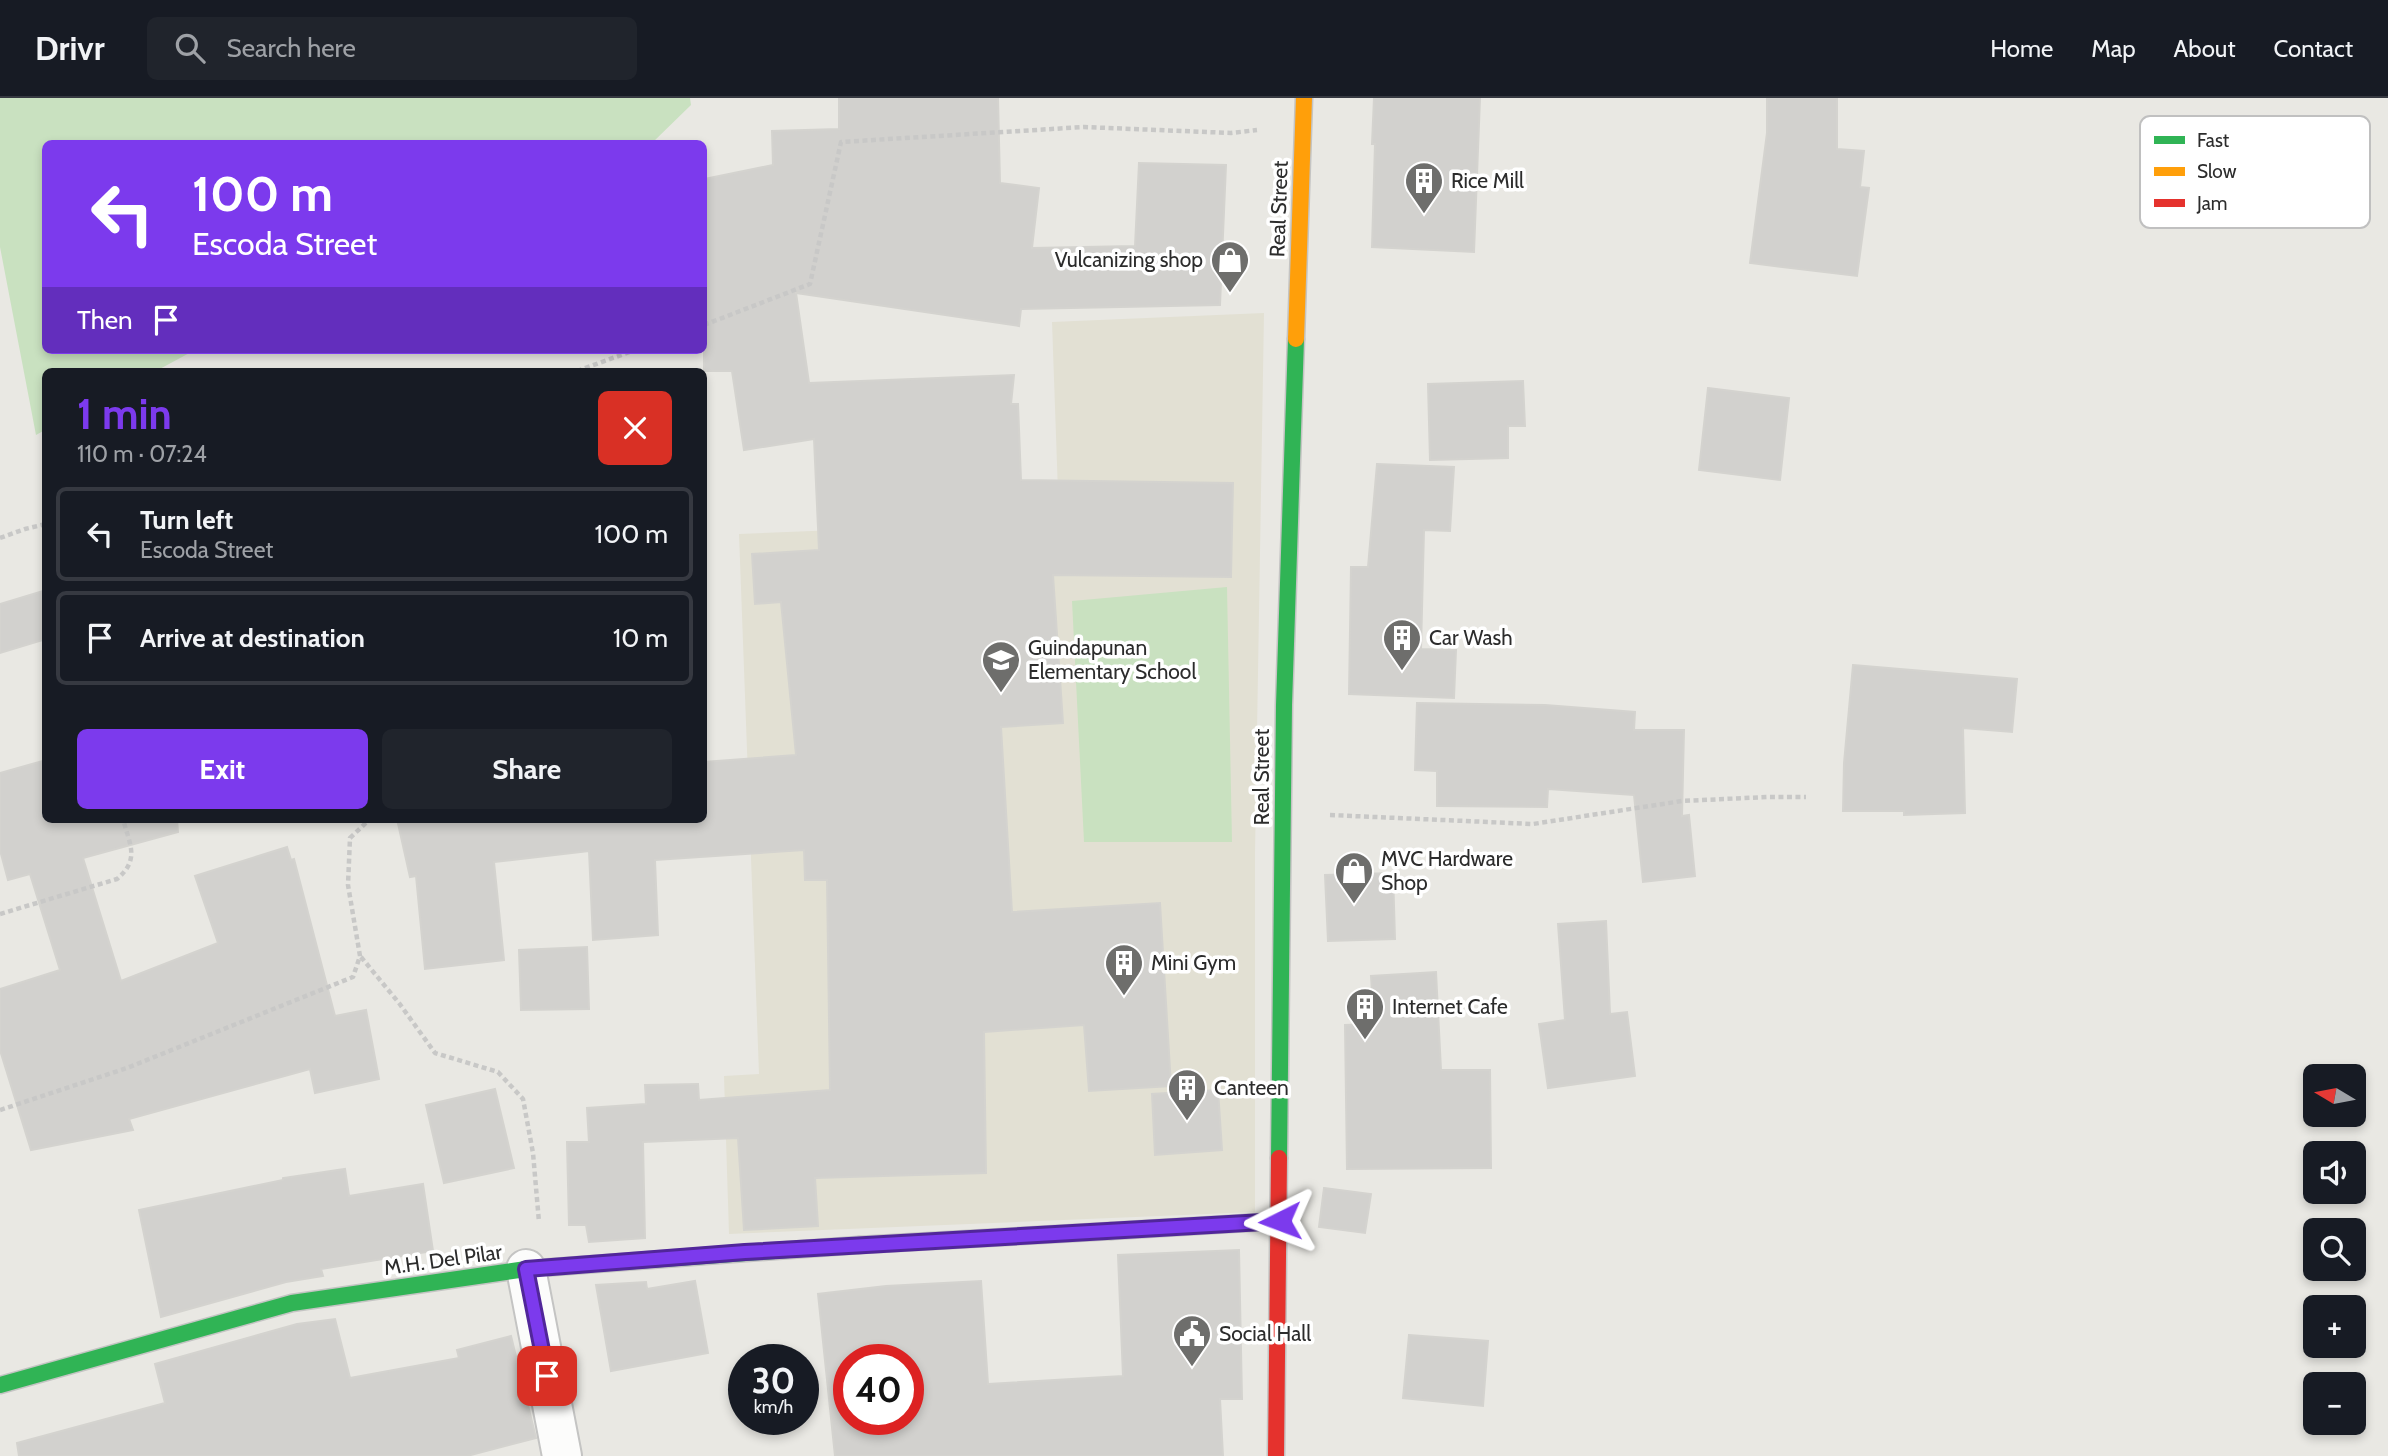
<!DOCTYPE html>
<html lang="en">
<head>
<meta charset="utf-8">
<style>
	:root { --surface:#171b24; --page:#20242c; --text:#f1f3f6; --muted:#9ea1a6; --line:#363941; --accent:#7c3aed }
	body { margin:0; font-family:Cabin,sans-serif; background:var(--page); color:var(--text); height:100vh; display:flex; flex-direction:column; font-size:26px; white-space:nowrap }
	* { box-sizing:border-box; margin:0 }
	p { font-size:23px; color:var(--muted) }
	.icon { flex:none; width:38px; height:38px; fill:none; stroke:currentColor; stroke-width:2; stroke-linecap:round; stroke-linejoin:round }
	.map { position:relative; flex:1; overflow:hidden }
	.drawer { position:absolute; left:42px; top:270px; width:665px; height:455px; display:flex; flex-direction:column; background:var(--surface); border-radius:10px; box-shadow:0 4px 10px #0003 }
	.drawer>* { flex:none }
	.top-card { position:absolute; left:42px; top:42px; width:665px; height:214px; border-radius:10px; box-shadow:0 4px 10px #0003; background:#7c3aed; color:#fff; overflow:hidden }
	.needle { width:46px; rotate:280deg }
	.fabs { position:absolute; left:2303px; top:966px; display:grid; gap:14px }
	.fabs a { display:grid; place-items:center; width:63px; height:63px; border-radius:10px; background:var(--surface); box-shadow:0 4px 10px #0003; font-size:35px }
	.speed { position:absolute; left:728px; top:1246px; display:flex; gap:14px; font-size:35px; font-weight:700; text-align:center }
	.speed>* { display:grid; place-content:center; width:91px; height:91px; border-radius:50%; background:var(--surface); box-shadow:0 4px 10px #0003; line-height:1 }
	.speed small { font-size:18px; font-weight:400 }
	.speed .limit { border:10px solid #d22; background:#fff; color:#111 }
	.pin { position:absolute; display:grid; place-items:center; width:60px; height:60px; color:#fff; margin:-30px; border-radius:14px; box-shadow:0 4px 10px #0006 }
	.me { position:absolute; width:77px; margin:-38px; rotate:267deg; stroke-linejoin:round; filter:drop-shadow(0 0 5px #0008) }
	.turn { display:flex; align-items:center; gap:24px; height:147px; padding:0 35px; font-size:32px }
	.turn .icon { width:91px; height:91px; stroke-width:2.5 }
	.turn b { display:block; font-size:49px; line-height:60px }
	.then { display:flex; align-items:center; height:66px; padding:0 35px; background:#0003; gap:14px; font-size:26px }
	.round { display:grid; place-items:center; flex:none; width:74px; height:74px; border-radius:10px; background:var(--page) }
	.headline { display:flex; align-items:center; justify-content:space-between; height:119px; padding:0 35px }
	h1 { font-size:42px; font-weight:700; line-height:52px; color:var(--accent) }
	.cta { display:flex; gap:14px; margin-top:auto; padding:14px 35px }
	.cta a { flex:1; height:80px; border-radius:10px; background:var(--accent); color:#fff; font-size:28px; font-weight:700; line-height:80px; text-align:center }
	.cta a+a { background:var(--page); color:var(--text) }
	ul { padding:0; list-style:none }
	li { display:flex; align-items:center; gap:21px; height:94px; margin:0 14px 10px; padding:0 21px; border:4px solid var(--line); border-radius:10px }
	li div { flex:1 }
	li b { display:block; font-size:26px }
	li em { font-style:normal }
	header { display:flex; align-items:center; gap:42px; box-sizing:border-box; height:98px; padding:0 35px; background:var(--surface); border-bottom:2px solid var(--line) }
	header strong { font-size:33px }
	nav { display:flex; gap:38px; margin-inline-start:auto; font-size:24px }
	.search { width:490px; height:63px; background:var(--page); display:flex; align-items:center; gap:18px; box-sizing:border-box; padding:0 24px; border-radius:10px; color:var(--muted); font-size:26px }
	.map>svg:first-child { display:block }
	.education { fill:#e2e0d3 }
	.green { fill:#c9e1c0 }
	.building { fill:#d2d1ce; stroke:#d4d3cf; stroke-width:2; fill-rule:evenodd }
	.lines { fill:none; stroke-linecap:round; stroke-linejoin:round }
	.street-casing { stroke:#c4c4c3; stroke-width:42 }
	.fast-casing { stroke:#c4c4c3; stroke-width:19 }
	.slow-casing { stroke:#c4c4c3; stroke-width:19 }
	.jam-casing { stroke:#c4c4c3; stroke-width:19 }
	.path { stroke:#c8c8c7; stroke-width:4.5; stroke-dasharray:5 3.5; stroke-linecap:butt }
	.street { stroke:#fcfcfb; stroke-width:38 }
	.fast { stroke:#30b455; stroke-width:16 }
	.slow { stroke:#ff9f0a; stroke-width:16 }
	.jam { stroke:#e5322d; stroke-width:16 }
	.route-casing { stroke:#51269a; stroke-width:18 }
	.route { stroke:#7c3aed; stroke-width:12 }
	.labels { text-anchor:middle; stroke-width:7; stroke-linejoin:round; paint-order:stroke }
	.poi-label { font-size:21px; fill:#2c2c2c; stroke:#fff; text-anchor:start }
	.street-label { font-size:21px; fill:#2c2c2c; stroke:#fff }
	.key { fill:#fff; stroke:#c0c0c0; stroke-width:2 }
	.key-label { font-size:19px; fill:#2c2c2c }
</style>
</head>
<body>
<header>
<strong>Drivr</strong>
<div class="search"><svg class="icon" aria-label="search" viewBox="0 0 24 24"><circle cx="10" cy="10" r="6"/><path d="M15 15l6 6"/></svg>Search here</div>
<nav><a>Home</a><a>Map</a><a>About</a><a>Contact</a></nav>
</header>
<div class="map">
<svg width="2388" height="1358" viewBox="0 0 2388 1358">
	<rect width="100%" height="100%" fill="#e9e8e3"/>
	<path class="education" d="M 1264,215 L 1255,755 L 1255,1114 L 729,1136 L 724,978 L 759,976 L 739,436 L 1059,423 L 1052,224 Z"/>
	<g class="green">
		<path d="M 0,0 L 690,0 L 691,7 L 652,45 L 46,46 L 46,252 L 195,252 L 156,273 L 46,273 L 45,332 L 36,337 L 0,149 Z"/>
		<path d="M 1227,489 L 1232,744 L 1084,744 L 1072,503 Z"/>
	</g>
	<g class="building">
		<path d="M 839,0 L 998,0 L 1000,85 L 1039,90 L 1032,150 L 1135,148 L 1139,65 L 1226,67 L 1220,207 L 1021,211 L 1019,228 L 796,195 L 809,285 L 1014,277 L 1011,306 L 1018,306 L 1021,382 L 1233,385 L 1231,479 L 1053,477 L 1063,625 L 1001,629 L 1012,814 L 1160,805 L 1171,988 L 1089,993 L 1084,927 L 984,934 L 986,1075 L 815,1080 L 818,1128 L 744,1132 L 738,1040 L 643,1044 L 645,1140 L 589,1144 L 586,1127 L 569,1127 L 567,1044 L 589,1044 L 587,1010 L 646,1006 L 645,987 L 698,986 L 699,1002 L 830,992 L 827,782 L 805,782 L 804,752 L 655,762 L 658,837 L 593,842 L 589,753 L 494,764 L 504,862 L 425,871 L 416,778 L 410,779 L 397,721 L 704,721 L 704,664 L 796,657 L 781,504 L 755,506 L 752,456 L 819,452 L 814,341 L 744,352 L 732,273 L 704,273 L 704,81 L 773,67 L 772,33 L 839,31 Z"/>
		<path d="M 1374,0 L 1480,0 L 1474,154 L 1372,149 L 1375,46 L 1372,46 Z"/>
		<path d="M 1767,0 L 1837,0 L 1837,51 L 1864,53 L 1860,89 L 1869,90 L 1857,178 L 1750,165 L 1767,35 Z"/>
		<path d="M 1523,283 L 1525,328 L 1508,328 L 1508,360 L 1430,362 L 1428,286 Z"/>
		<path d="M 1708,290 L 1789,300 L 1780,382 L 1699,372 Z"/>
		<path d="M 1377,366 L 1454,369 L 1450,433 L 1424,432 L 1421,551 L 1456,552 L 1454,600 L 1349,596 L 1351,469 L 1368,469 Z"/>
		<path d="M 46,492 L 46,541 L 0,555 L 0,506 Z"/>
		<path d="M 1853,567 L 2017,581 L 2012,634 L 1963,630 L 1965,715 L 1904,717 L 1904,713 L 1843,713 L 1844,665 Z"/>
		<path d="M 1417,605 L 1545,607 L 1635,614 L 1634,632 L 1684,632 L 1682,718 L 1689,717 L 1695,778 L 1643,784 L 1634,697 L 1548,691 L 1547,709 L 1437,708 L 1437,673 L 1415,672 Z"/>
		<path d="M 46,662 L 46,721 L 177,721 L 178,734 L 83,760 L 121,883 L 218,845 L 195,778 L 287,749 L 291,762 L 294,761 L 335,918 L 366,912 L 379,981 L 315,995 L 310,971 L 129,1021 L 133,1032 L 31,1052 L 0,952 L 0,891 L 60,872 L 30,776 L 8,782 L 0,752 L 0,675 Z"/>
		<path d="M 1393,775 L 1395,841 L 1328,843 L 1325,777 Z"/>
		<path d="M 1606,823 L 1610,916 L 1627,914 L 1635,978 L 1548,990 L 1539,926 L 1565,922 L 1558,826 Z"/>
		<path d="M 587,849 L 589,911 L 521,912 L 519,852 Z"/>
		<path d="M 1436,874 L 1441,972 L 1490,972 L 1491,1070 L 1347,1071 L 1345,927 L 1374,926 L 1371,878 Z"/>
		<path d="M 495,991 L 514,1070 L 444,1085 L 426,1007 Z"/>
		<path d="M 1218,992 L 1222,1052 L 1155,1057 L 1152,996 Z"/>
		<path d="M 345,1071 L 349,1098 L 423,1086 L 433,1153 L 321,1171 L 323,1178 L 286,1184 L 161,1219 L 139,1112 L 283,1082 L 283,1080 Z"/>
		<path d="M 1324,1090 L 1371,1096 L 1365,1135 L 1319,1129 Z"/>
		<path d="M 1239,1152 L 1242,1301 L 1220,1301 L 1223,1358 L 835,1358 L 818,1196 L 886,1188 L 981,1183 L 988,1286 L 1123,1278 L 1118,1157 ZM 849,1262 L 908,1262 L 908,1321 L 849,1321 Z"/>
		<path d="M 695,1183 L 708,1255 L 611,1273 L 596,1187 L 646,1184 L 647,1191 Z"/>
		<path d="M 335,1221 L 350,1280 L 459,1260 L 457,1252 L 511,1238 L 536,1340 L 467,1358 L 19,1358 L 17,1345 L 165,1305 L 155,1266 L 297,1226 Z"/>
		<path d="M 1409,1237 L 1488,1243 L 1483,1308 L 1403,1300 Z"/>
	</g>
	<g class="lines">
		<defs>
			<path id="street" d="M 526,1171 L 562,1358"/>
			<g id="fast">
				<path d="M 1279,1060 L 1284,607 L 1296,241"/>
				<path d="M 0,1287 L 292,1205 L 526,1171 L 859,1147"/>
			</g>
			<g id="slow">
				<path d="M 1296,241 L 1304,0"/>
				<path d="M 859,1147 L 1111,1133"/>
			</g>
			<g id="jam">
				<path d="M 1111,1133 L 1280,1123"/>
				<path d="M 1276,1358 L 1279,1060"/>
			</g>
		</defs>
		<use href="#street" class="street-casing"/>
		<use href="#fast" class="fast-casing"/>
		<use href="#slow" class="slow-casing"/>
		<use href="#jam" class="jam-casing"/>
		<g class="path">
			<path d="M 704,227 L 810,186 L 841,44 L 1084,29 L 1231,35 L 1257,32"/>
			<path d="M 577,273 L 635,252"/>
			<path d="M 0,440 L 25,431 L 46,426"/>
			<path d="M 1330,717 L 1533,726 L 1682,703 L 1767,699 L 1806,699"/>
			<path d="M 0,816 L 117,781 C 140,761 130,748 123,721"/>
			<path d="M 361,859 L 399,905 L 435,955 L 498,974 L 523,1001 L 533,1055 L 539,1124"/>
			<path d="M 0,1012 L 127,970 L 353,879 L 360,858 L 348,787 L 350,740 L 370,721"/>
		</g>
		<use href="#street" class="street"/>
		<use href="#fast" class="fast"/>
		<use href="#slow" class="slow"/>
		<use href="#jam" class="jam"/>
	</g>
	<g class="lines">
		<defs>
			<path id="route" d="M 547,1278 L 526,1171 L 745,1154 L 1280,1123"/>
		</defs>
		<use href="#route" class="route-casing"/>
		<use href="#route" class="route"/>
	</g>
	<defs>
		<symbol id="building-pin" viewBox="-11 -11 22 30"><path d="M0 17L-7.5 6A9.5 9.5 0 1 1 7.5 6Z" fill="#6e6e6c" stroke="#fff"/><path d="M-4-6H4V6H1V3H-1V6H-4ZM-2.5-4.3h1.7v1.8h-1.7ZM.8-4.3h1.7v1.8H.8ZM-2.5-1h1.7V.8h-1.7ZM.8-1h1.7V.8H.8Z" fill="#fff"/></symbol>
		<symbol id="shop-pin" viewBox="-11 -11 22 30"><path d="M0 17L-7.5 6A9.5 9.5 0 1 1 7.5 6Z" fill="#6e6e6c" stroke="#fff"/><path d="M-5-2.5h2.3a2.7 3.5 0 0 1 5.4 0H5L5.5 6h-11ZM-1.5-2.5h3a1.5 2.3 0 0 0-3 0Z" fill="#fff"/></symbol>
		<symbol id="school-pin" viewBox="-11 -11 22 30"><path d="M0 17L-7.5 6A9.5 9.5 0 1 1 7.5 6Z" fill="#6e6e6c" stroke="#fff"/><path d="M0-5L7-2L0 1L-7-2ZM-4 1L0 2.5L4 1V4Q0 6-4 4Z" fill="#fff"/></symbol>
		<symbol id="civic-pin" viewBox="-11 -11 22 30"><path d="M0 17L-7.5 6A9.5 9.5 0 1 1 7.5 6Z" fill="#6e6e6c" stroke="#fff"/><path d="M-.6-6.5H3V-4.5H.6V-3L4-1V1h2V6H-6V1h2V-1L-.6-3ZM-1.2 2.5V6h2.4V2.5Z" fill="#fff"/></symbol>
	</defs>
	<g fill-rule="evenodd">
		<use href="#building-pin" x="1402" y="61" width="44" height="60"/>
		<use href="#shop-pin" x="1208" y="140" width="44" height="60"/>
		<use href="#building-pin" x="1380" y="518" width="44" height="60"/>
		<use href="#school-pin" x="979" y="540" width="44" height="60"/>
		<use href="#shop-pin" x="1332" y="751" width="44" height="60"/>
		<use href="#building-pin" x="1102" y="843" width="44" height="60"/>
		<use href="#building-pin" x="1343" y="887" width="44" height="60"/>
		<use href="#building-pin" x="1165" y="968" width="44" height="60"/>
		<use href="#civic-pin" x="1170" y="1214" width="44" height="60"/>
	</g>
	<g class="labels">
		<g class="poi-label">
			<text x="1451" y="90">Rice Mill</text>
			<text x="1203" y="169" text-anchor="end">Vulcanizing shop</text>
			<text x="1429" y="547">Car Wash</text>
			<text x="1028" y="557">Guindapunan<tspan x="1028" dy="24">Elementary School</tspan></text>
			<text x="1381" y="768">MVC Hardware<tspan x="1381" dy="24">Shop</tspan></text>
			<text x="1151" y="872">Mini Gym</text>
			<text x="1392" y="916">Internet Cafe</text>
			<text x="1214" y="997">Canteen</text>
			<text x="1219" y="1243">Social Hall</text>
		</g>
		<g class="street-label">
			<text transform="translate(1279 111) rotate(-88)" y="7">Real Street</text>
			<text transform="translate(1262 679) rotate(-90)" y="7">Real Street</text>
			<text transform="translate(443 1162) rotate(-8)" y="7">M.H. Del Pilar</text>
		</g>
	</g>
	<rect x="2140" y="18" width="230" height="112" rx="10" class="key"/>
	<rect x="2154" y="38" width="31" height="8" fill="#30b455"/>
	<rect x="2154" y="69" width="31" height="9" fill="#ff9f0a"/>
	<rect x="2154" y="101" width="31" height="8" fill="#e5322d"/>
	<g class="key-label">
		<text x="2197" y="49">Fast</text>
		<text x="2197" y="80">Slow</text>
		<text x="2197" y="112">Jam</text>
	</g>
</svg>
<div class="fabs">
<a><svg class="needle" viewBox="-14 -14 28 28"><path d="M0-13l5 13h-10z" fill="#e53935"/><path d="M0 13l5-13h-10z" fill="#9ea1a6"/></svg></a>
<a><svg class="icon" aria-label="sound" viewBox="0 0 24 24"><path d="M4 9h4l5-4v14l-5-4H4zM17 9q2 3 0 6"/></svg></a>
<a><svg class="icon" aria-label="search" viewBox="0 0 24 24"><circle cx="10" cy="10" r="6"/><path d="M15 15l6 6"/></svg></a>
<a>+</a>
<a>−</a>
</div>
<div class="speed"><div>30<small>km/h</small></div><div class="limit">40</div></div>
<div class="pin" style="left:547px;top:1278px;background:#d93025"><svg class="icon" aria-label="arrive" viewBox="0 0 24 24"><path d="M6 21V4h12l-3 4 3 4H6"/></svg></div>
<svg class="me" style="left:1280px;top:1123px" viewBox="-20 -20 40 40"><path d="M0-17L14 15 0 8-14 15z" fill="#7c3aed" stroke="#fff" stroke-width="4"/></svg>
<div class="top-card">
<div class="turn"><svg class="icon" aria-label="left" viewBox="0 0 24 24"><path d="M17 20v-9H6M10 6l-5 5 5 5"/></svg><div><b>100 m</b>Escoda Street</div></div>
<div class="then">Then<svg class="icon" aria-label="arrive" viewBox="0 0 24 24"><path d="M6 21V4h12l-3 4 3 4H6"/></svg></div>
</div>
<section class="drawer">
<div class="headline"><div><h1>1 min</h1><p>110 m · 07:24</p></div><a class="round" style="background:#d93025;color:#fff"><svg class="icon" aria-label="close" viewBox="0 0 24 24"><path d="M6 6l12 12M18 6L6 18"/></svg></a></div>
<ul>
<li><svg class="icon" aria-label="left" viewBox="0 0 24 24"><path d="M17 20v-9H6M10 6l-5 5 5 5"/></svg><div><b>Turn left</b><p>Escoda Street</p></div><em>100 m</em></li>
<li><svg class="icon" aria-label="arrive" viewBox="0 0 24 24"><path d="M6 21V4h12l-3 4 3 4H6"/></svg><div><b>Arrive at destination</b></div><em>10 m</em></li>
</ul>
<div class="cta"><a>Exit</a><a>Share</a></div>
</section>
</div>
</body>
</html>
